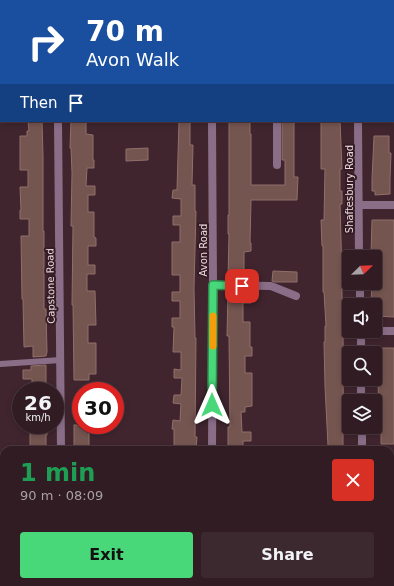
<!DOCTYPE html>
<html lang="en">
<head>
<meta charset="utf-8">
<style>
	:root { --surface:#301c22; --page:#3c292f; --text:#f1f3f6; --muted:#a8a1a5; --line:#4b3a40; --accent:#48d779 }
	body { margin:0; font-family:"DejaVu Sans",sans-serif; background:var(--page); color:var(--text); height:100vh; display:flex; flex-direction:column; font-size:15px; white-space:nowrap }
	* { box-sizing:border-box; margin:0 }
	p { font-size:13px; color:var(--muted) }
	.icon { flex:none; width:22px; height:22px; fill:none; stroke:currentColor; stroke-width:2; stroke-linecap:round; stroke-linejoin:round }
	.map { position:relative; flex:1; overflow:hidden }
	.drawer { position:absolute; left:0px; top:446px; width:394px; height:140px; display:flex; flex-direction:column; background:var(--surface); border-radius:12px 12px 0 0; box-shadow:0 2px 6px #0003,0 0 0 1px var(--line) }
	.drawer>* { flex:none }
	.guide { position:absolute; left:0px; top:0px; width:394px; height:122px; box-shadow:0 2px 6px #0003,0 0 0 1px var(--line); background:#1a4fa0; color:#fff; overflow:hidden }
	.needle { width:26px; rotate:67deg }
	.controls { position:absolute; left:342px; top:250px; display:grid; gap:8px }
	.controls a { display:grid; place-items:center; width:40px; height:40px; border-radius:4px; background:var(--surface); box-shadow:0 2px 6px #0003,0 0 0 1px var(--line); font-size:20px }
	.speed { position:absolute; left:12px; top:382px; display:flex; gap:8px; font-size:20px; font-weight:700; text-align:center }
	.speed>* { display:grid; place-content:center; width:52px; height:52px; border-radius:50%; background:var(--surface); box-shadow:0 2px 6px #0003,0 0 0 1px var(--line); line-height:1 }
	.speed small { font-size:10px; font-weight:400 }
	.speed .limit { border:6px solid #d22; background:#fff; color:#111 }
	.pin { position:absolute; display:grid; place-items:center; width:34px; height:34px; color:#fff; margin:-17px; border-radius:8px; box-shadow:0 2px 6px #0006 }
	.me { position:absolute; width:44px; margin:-22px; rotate:0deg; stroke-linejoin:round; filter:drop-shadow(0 0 3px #0008) }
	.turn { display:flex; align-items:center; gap:14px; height:84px; padding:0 20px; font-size:18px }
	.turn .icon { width:52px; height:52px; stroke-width:2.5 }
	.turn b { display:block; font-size:28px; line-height:34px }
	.then { display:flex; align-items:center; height:38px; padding:0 20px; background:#0003; gap:8px; font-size:15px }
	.round { display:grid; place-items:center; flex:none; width:42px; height:42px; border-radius:4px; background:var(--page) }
	.head { display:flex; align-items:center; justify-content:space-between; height:68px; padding:0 20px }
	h1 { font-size:24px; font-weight:700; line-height:30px; color:#1e9e55 }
	.cta { display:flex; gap:8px; margin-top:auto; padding:8px 20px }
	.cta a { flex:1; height:46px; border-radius:4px; background:var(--accent); color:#111; font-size:16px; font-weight:700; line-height:46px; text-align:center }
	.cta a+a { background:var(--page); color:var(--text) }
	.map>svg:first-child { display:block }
	.building { fill:#755550; stroke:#91706b }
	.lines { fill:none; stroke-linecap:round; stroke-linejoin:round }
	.path { stroke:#755d65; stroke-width:2; stroke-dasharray:2 2; stroke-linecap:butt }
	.lane { stroke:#8a6e88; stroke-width:6 }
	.street { stroke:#8a6e88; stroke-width:8 }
	.highway { stroke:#fad0f7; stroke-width:12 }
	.route-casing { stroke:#2f8c4f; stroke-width:10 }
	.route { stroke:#48d779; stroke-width:7 }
	.slow { stroke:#f59e0b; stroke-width:7 }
	.labels { text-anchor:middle; stroke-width:4; stroke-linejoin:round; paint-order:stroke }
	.street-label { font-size:10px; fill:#ecdadf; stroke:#351b24 }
</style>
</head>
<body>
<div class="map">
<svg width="394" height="586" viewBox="0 0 394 586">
	<rect width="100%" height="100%" fill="#40252e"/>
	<g class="building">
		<path d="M 28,121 L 42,121 L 43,156 L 43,231 L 44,231 L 44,309 L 46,309 L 47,352 L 46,356 L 33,357 L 33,346 L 24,347 L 23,299 L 22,299 L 21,236 L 29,236 L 29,219 L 20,219 L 20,210 L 21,210 L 20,187 L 28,187 L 28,170 L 20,170 L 20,136 L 27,136 L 27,131 L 29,131 Z"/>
		<path d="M 71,121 L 86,121 L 86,134 L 93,135 L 93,160 L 94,160 L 94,168 L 87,168 L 86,186 L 95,186 L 95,195 L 88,195 L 88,212 L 94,212 L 94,237 L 96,238 L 96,246 L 88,246 L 88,265 L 95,265 L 95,274 L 87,274 L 87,291 L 95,291 L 96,325 L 88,325 L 88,343 L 96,343 L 96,374 L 89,374 L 89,380 L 74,380 L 73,305 L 72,305 L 73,226 L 71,226 L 72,173 L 71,148 L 70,148 Z"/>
		<path d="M 179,121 L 190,121 L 190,145 L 193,145 L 192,185 L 195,185 L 195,211 L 196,211 L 194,288 L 195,338 L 196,338 L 195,437 L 197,437 L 196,450 L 174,450 L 174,429 L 172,429 L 173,420 L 180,421 L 181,404 L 173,403 L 174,395 L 181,395 L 182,378 L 174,378 L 174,369 L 181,370 L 181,352 L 173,352 L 174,327 L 172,327 L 172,318 L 180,318 L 180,301 L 172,301 L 172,292 L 180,292 L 180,275 L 172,275 L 172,242 L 180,242 L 180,225 L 173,225 L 173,216 L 181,216 L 181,199 L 172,198 L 173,190 L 177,190 Z"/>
		<path d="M 229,121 L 250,121 L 250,134 L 251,134 L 251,185 L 285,185 L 285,160 L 282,160 L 282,121 L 294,121 L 294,177 L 298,177 L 297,200 L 251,200 L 250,243 L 251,243 L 251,251 L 244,252 L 244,270 L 251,270 L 251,278 L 250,278 L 250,280 L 228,280 L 229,234 L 228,234 L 228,215 L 229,215 Z"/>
		<path d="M 321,121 L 340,121 L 342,169 L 340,169 L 340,191 L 342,191 L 342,204 L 340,204 L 342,276 L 342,296 L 345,338 L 343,338 L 344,385 L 343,385 L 344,415 L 343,430 L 343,446 L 328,446 L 325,386 L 324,342 L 325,342 L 325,326 L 326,326 L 324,292 L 323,292 L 323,246 L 322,246 L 321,220 L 324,220 L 325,169 L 321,169 Z"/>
		<path d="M 374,136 L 389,136 L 389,153 L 391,153 L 390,179 L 390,194 L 375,195 L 375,191 L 372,191 L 372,179 Z"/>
		<path d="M 148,148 L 148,160 L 126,161 L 126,149 Z"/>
		<path d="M 372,220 L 394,220 L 394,317 L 375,316 L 375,302 L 371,302 L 372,283 L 375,283 L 375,257 L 374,257 L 374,255 L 371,255 Z"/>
		<path d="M 273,271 L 297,272 L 297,282 L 275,282 L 272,281 Z"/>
		<path d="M 228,291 L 250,291 L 251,303 L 243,303 L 243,322 L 250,322 L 250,347 L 252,347 L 252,356 L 245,356 L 245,373 L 252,373 L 252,406 L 245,407 L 245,412 L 241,412 L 242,432 L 251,432 L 251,441 L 243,441 L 243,446 L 228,446 L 228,427 L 230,427 L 229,336 L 227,336 Z"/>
		<path d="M 379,348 L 394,348 L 394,444 L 381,444 L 381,430 L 380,430 L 380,413 L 379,413 L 378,381 L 377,381 L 377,359 L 379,359 Z"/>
		<path d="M 46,365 L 46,391 L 32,391 L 32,379 L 23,379 L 23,370 L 31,370 L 31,366 Z"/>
		<path d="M 30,425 L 47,425 L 47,435 L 46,435 L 46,450 L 30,450 Z"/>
		<rect x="74" y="425" width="15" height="25"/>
	</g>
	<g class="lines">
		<g class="path">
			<path d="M 0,505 L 4,507"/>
			<path d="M 150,583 L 156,586"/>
		</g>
		<path class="lane" d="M 0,364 L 61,360"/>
		<g class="street">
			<path d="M 57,0 L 57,1"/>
			<path d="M 202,0 L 205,1"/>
			<path d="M 211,0 L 212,1"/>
			<path d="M 370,0 L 370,1"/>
			<path d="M 393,63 L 394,64"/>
			<path d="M 58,121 L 61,450"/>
			<path d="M 212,121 L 213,285 L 212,450"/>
			<path d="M 277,121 L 277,165"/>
			<path d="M 358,121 L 359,257"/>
			<path d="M 358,205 L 394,205"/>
			<path d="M 360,283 L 360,305"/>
			<path d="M 213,285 L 271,286 L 296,296"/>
			<path d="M 361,331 L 361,353"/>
			<path d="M 375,331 L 394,331"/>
			<path d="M 361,379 L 361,401"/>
			<path d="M 362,427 L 362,450"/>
			<path d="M 390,458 L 394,458"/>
			<path d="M 0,490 L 4,492"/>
			<path d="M 390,569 L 394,569"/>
			<path d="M 363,582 L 363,586"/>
			<path d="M 212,586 L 212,582"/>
		</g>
		<g class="highway">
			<path d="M 0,523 L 4,525"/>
			<path d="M 0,540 L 4,542"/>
			<path d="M 0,575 L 4,578"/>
			<path d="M 12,582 L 19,586"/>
			<path d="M 73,582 L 80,586"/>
			<path d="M 132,582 L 140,586"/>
		</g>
	</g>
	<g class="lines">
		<defs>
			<path id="route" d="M 212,405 L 213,285 L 242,286"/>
		</defs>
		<use href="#route" class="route-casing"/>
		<use href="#route" class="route"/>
		<path class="slow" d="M 213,346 L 213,316"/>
	</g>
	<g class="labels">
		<g class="street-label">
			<text transform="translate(349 189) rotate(-90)" y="4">Shaftesbury Road</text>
			<text transform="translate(203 250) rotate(-90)" y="4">Avon Road</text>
			<text transform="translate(50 286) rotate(-91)" y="4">Capstone Road</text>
		</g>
	</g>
</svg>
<div class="controls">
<a><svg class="needle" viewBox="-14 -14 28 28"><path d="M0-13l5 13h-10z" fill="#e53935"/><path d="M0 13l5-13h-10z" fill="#a8a1a5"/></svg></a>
<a><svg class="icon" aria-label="sound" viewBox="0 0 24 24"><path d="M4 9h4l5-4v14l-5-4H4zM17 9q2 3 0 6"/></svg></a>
<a><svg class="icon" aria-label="search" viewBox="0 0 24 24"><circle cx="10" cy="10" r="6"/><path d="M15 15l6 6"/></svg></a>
<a><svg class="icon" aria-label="layers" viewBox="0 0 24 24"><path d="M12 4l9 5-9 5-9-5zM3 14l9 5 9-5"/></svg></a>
</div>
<div class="speed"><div>26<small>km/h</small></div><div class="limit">30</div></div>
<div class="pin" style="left:242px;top:286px;background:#d93025"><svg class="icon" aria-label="arrive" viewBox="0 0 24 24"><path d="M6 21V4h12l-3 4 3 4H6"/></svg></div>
<svg class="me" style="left:212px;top:405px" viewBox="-20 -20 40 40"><path d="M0-17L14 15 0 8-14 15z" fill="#48d779" stroke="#fff" stroke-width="4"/></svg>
<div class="guide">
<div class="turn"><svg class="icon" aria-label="right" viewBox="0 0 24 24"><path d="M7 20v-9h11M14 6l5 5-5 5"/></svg><div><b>70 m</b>Avon Walk</div></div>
<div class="then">Then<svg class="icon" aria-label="arrive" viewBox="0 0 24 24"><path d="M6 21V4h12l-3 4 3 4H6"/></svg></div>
</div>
<section class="drawer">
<div class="head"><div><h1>1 min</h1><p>90 m · 08:09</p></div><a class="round" style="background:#d93025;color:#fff"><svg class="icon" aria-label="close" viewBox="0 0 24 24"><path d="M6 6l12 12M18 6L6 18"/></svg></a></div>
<div class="cta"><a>Exit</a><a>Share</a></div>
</section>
</div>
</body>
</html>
